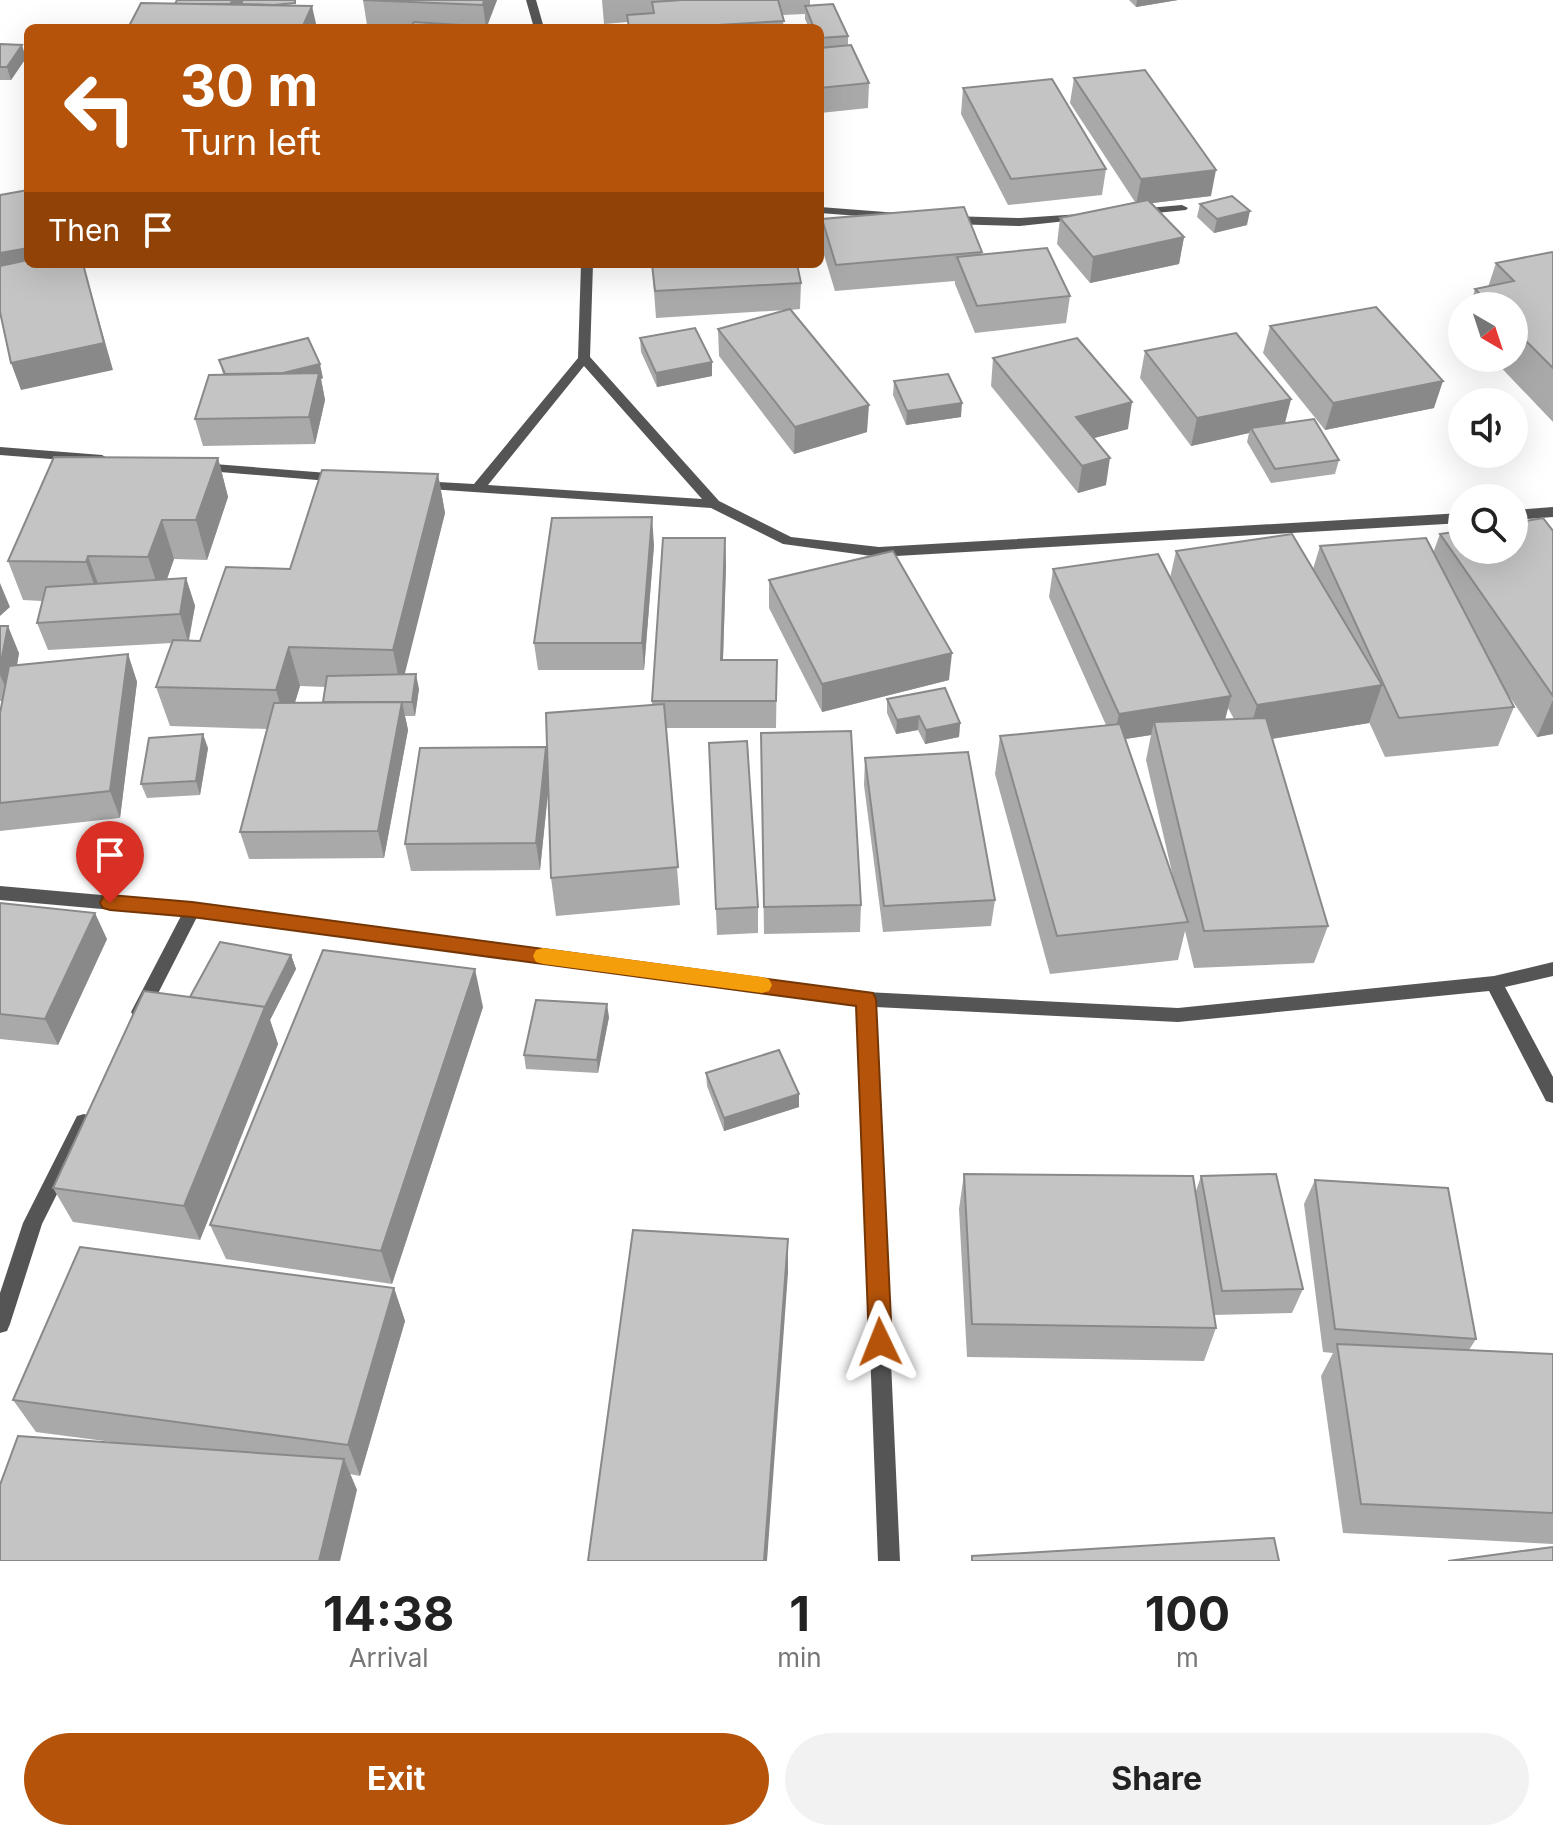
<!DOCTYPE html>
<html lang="en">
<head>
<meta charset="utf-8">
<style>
	:root { --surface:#fff; --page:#f2f2f2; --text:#222; --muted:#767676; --accent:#b45309 }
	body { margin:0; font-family:Inter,sans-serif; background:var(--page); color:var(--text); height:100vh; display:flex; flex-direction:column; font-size:30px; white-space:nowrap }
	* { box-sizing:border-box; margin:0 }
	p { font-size:26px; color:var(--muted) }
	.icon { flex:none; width:44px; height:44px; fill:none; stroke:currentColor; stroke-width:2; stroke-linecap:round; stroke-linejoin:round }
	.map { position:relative; height:1561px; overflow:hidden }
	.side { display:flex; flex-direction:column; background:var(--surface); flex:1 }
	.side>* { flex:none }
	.top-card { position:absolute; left:24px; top:24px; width:800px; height:244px; border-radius:12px; box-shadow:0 8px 32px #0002; background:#b45309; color:#fff; overflow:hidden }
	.needle { width:52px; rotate:141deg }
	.tools { position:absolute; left:1448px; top:292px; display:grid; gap:16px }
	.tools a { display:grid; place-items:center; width:80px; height:80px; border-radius:50%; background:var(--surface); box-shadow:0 8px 32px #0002; font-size:40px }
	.pin { position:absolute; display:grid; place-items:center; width:68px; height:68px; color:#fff; margin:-82px -34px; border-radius:50% 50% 50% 0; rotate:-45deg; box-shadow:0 0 8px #0007 }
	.pin .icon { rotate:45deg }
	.me { position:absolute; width:88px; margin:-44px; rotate:358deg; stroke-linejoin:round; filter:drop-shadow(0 0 6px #0008) }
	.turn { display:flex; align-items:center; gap:28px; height:168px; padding:0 24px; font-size:36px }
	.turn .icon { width:104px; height:104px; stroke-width:2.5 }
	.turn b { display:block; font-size:56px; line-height:68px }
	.then { display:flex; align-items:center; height:76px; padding:0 24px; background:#0003; gap:16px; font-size:30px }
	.eta { display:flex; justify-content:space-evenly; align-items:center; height:136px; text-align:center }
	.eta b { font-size:48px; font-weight:700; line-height:56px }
	.primary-button { display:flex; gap:16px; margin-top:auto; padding:16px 24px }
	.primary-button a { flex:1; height:92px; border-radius:48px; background:var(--accent); color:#fff; font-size:32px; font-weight:700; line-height:92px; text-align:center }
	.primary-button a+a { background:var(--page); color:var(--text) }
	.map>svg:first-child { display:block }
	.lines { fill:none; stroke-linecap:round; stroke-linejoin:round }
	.street { fill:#555; fill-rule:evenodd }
	.wall { fill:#a9a9a9; fill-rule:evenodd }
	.shaded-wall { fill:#898989 }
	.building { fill:#c4c4c4; stroke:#898989; stroke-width:2 }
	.route { fill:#b45309; stroke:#753606; stroke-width:2 }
	.slow { fill:#f59e0b }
</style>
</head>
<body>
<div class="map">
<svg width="1553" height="1561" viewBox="0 0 1553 1561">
	<rect width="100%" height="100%" fill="#fff"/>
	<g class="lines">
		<g class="street">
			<path d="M 526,0 L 536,0 L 544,28 L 534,28 Z"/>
			<path d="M 1182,205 L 1188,208 L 1186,210 L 1136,215 L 1130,212 L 1136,209 Z"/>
			<path d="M 820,207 L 898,213 L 904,216 L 898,219 L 820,213 Z"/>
			<path d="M 1081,214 L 1087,217 L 1085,219 L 1020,226 L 949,224 L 943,220 L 949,216 L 1020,218 Z"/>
			<path d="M 581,264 L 593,264 L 590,357 L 719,501 L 791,537 L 879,547 L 1462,513 L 1462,523 L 879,557 L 783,544 L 711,508 L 415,488 L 413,485 L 415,482 L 420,481 L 474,484 L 578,358 ZM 584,366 L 702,499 L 488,485 Z"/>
			<path d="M 0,447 L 102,455 L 109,459 L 102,463 L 0,455 Z"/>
			<path d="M 201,463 L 341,474 L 348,478 L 341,482 L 196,470 L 194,467 Z"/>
			<path d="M 1553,507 L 1553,517 L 1514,520 L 1514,510 Z"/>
			<path d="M 0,886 L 192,903 L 866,992 L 1178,1008 L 1494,976 L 1553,962 L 1553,976 L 1505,987 L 1553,1077 L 1553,1103 L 1546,1101 L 1489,991 L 1178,1022 L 875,1007 L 900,1561 L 878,1561 L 857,1005 L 197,917 L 146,1017 L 140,1019 L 134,1017 L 131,1012 L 181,916 L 0,900 Z"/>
			<path d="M 84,1114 L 91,1116 L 93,1122 L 42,1224 L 10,1324 L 7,1331 L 0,1333 L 0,1293 L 23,1223 L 77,1116 Z"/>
		</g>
	</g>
	<g class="wall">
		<path d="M 363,0 L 497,0 L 487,27 L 411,27 L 367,25 Z"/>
		<path d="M 602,0 L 810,0 L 810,6 L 848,36 L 848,45 L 869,83 L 868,108 L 820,113 L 820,28 L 809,28 L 805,19 L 805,14 L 782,15 L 784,28 L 628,28 L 628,22 L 604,24 Z"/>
		<path d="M 1129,0 L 1178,0 L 1136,7 Z"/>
		<path d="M 0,44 L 26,58 L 11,80 L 0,80 Z"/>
		<path d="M 1074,78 L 1211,196 L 1152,203 L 1184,237 L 1179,264 L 1090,283 L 1057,244 L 1060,218 L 1135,202 L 1070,103 Z"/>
		<path d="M 963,88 L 1106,169 L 1102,195 L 1008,205 L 961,114 Z"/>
		<path d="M 1200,204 L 1247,225 L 1214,233 L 1197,217 Z"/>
		<path d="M 822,219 L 982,252 L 981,255 L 1070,296 L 1066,323 L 975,333 L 955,284 L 955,281 L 835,291 L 821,245 Z"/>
		<path d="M 1553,253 L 1553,422 L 1492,358 L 1514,358 L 1514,306 L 1470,306 L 1475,289 L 1488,287 L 1496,263 Z"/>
		<path d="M 111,264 L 194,264 L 193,267 L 112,267 Z"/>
		<path d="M 652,264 L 801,283 L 800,309 L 790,310 L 867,432 L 794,454 L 719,356 L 718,329 L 786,310 L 656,318 Z"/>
		<path d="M 1270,326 L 1434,408 L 1325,430 L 1263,353 Z"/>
		<path d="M 640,338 L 712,362 L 712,376 L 657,387 L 641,352 Z"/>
		<path d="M 1145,351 L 1291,399 L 1285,423 L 1339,460 L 1335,474 L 1271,483 L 1247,442 L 1249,433 L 1191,446 L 1140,378 Z"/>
		<path d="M 993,358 L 1128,429 L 1094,438 L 1106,485 L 1078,493 L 991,386 Z"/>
		<path d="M 219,360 L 323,378 L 321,379 L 325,400 L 315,444 L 203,446 L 195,419 L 223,374 Z"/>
		<path d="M 894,381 L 961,417 L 906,425 L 893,395 Z"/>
		<path d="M 218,458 L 228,497 L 207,560 L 174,559 L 167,579 L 186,578 L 195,606 L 189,641 L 200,641 L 290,569 L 438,474 L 445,513 L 404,675 L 419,689 L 415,716 L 405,716 L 408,730 L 384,858 L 249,859 L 240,832 L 267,729 L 170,726 L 156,687 L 172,643 L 48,650 L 37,623 L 42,601 L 23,600 L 8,561 ZM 300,686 L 326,687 L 323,702 L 295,702 Z"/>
		<path d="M 1553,531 L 1553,734 L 1537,737 L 1503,687 L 1514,707 L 1498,746 L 1385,757 L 1369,722 L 1369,723 L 1272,739 L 1328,926 L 1314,963 L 1194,968 L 1185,931 L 1178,960 L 1050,974 L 995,774 L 1000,736 L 1106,725 L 1049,597 L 1053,569 L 1170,578 L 1176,551 L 1313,569 L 1320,546 L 1433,553 L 1440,534 ZM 1228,708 L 1234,719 L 1225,719 ZM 1151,735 L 1146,760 L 1174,881 L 1125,739 Z"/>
		<path d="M 725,538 L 726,566 L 723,660 L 777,660 L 776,728 L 666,728 L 680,905 L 556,916 L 551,878 L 548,791 L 540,870 L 411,871 L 405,844 L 546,747 L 652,705 L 652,701 Z"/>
		<path d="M 654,545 L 644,670 L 538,670 L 534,643 Z"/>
		<path d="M 769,580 L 949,680 L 822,712 L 769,608 Z"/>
		<path d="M 0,626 L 19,653 L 17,665 L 128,654 L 137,682 L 120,818 L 0,831 L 0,713 L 2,701 L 0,701 Z"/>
		<path d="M 887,699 L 960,723 L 959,737 L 925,744 L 918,730 L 896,734 L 887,713 Z"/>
		<path d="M 761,733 L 861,905 L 860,932 L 764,934 Z"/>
		<path d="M 709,743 L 758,907 L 758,933 L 717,935 Z"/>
		<path d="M 208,748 L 200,795 L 147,798 L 141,784 Z"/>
		<path d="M 865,758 L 995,900 L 991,926 L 883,932 L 864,785 Z"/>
		<path d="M 0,903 L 107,939 L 58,1045 L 0,1039 Z"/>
		<path d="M 291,955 L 296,969 L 270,1020 L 278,1044 L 200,1240 L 73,1222 L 53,1188 L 190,997 Z"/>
		<path d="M 483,1007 L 392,1284 L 226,1259 L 210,1225 Z"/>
		<path d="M 609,1017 L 598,1073 L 526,1069 L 524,1055 Z"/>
		<path d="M 706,1073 L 799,1094 L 799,1107 L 724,1131 L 707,1086 Z"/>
		<path d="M 964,1174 L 1196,1191 L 1201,1176 L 1303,1289 L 1292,1313 L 1214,1315 L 1216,1328 L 1204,1361 L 967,1357 L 959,1209 Z"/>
		<path d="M 1315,1180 L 1476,1339 L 1469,1350 L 1553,1354 L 1553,1544 L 1343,1533 L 1321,1376 L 1333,1353 L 1323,1352 L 1304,1204 Z"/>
		<path d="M 394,1288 L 405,1321 L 360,1476 L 350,1474 L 357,1490 L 120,1443 L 36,1432 L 13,1400 Z"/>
	</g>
	<g class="shaded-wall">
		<path d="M 233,0 L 243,0 L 231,21 L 228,8 Z"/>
		<path d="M 484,0 L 497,0 L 486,28 L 483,5 Z"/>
		<path d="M 1137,0 L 1178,0 L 1136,7 Z"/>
		<path d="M 312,6 L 317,28 L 302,28 Z"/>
		<path d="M 22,45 L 26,58 L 11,80 L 7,67 Z"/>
		<path d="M 1216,170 L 1211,196 L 1136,205 L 1141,179 Z"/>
		<path d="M 1250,211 L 1247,225 L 1214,233 L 1217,219 Z"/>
		<path d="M 1184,237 L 1179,264 L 1090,283 L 1093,257 Z"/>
		<path d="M 28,248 L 28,264 L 0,282 L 0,253 Z"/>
		<path d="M 83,264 L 113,370 L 21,390 L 11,363 Z"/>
		<path d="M 712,362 L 712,376 L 657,387 L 656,373 Z"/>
		<path d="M 320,364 L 323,378 L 321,379 L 325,400 L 315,444 L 309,417 L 230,386 Z"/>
		<path d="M 1443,381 L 1434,408 L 1325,430 L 1333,403 Z"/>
		<path d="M 1291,399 L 1284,426 L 1251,428 L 1249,433 L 1191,446 L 1197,418 Z"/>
		<path d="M 1132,402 L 1128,429 L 1072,444 L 1076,417 Z"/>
		<path d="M 962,403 L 961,417 L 906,425 L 907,411 Z"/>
		<path d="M 869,405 L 867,432 L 794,454 L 795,427 Z"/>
		<path d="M 218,458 L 228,497 L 207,560 L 196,520 Z"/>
		<path d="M 1110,458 L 1106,485 L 1078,493 L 1082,466 Z"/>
		<path d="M 438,474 L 445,513 L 401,689 L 393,650 Z"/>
		<path d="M 652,517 L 654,545 L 644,670 L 642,643 Z"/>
		<path d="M 162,520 L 174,559 L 161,596 L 148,557 Z"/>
		<path d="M 725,538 L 726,566 L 722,687 L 721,660 Z"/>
		<path d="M 88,556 L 102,595 L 100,601 L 86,562 Z"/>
		<path d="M 186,578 L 195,606 L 188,642 L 180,614 Z"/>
		<path d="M 0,583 L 10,607 L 0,616 Z"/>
		<path d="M 8,626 L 19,653 L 11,700 L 0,675 L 0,667 Z"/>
		<path d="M 289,647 L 300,686 L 287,729 L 276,690 Z"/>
		<path d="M 952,653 L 949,680 L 822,712 L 822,684 Z"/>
		<path d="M 128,654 L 137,682 L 120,818 L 110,791 Z"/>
		<path d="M 416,674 L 419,689 L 415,716 L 412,702 Z"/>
		<path d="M 1382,685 L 1369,723 L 1246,743 L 1257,705 Z"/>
		<path d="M 1231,696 L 1224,724 L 1154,722 L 1151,735 L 1113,741 L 1119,714 Z"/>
		<path d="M 1553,700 L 1553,734 L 1537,737 Z"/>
		<path d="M 402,702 L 408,730 L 384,858 L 378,831 Z"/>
		<path d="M 919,716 L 918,730 L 896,734 L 897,720 Z"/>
		<path d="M 960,723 L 959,737 L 925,744 L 926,730 Z"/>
		<path d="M 203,734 L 208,748 L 200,795 L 196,781 Z"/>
		<path d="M 546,747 L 550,774 L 540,870 L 536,843 Z"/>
		<path d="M 95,913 L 107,939 L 58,1045 L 45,1019 Z"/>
		<path d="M 291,955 L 296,969 L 270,1020 L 278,1044 L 200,1240 L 184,1206 L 259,1019 Z"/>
		<path d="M 475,969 L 483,1007 L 392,1284 L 381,1251 Z"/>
		<path d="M 607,1004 L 609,1017 L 598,1073 L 597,1060 Z"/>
		<path d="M 799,1094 L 799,1107 L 724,1131 L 724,1118 Z"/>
		<path d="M 788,1239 L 788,1273 L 767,1561 L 764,1561 Z"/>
		<path d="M 394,1288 L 405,1321 L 360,1476 L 348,1445 Z"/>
		<path d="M 344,1459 L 357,1490 L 340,1561 L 319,1561 Z"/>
	</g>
	<g class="building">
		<path d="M 177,0 L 233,0 L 230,4 L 175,4 Z"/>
		<path d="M 242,0 L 295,0 L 295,3 L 274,5 L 242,4 Z"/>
		<path d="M 363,0 L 484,0 L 483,5 Z"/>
		<path d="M 682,0 L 778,0 L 784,21 L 668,28 L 629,28 L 627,15 L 654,13 L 652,2 Z"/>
		<path d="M 141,3 L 312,6 L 302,28 L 128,28 Z"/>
		<path d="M 833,4 L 848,36 L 820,38 L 820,28 L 814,28 L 805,6 Z"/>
		<path d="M 414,22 L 506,28 L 410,28 Z"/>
		<path d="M 0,44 L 22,45 L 7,67 L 0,67 Z"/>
		<path d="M 851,45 L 869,83 L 820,88 L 820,48 Z"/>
		<path d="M 1145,70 L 1216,170 L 1141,179 L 1074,78 Z"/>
		<path d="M 1052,79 L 1106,169 L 1011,179 L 963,88 Z"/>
		<path d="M 28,190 L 28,248 L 0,253 L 0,195 Z"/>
		<path d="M 1232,196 L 1250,211 L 1217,219 L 1200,204 Z"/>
		<path d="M 1148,200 L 1184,237 L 1093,257 L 1060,218 Z"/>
		<path d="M 964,207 L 982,252 L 836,265 L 822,219 Z"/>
		<path d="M 1047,248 L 1070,296 L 977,306 L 957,257 Z"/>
		<path d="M 1552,252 L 1553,253 L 1553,368 L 1514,329 L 1514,306 L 1492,306 L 1475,289 L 1514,281 L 1496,263 Z"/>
		<path d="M 28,260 L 28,264 L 83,264 L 104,343 L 11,363 L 0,312 L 0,266 Z"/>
		<path d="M 652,264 L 797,264 L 801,283 L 655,291 Z"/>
		<path d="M 1376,307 L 1443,381 L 1333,403 L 1270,326 Z"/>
		<path d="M 790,309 L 869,405 L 795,427 L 718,329 Z"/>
		<path d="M 695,328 L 712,362 L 656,373 L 640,338 Z"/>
		<path d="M 1236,333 L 1291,399 L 1197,418 L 1145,351 Z"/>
		<path d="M 308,338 L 320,364 L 283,373 L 225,374 L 219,360 Z"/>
		<path d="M 1077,338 L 1132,402 L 1076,417 L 1110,458 L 1082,466 L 993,358 Z"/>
		<path d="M 319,373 L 309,417 L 195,419 L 209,375 Z"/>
		<path d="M 948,374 L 962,403 L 907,411 L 894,381 Z"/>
		<path d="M 1314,419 L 1339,460 L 1275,469 L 1251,428 Z"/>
		<path d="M 54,457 L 218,458 L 196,520 L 162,520 L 148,557 L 88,556 L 86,562 L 8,561 Z"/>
		<path d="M 322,470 L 438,474 L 393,650 L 289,647 L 276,690 L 156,687 L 173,640 L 200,641 L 226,567 L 290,569 Z"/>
		<path d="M 652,517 L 642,643 L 534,643 L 552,518 Z"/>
		<path d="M 1543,518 L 1553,531 L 1553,696 L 1440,534 L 1462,531 L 1462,550 L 1514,550 L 1514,523 Z"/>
		<path d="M 1292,534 L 1382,685 L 1257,705 L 1176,551 Z"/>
		<path d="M 663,538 L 725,538 L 721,660 L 777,660 L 776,701 L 652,701 Z"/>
		<path d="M 1426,538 L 1514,707 L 1399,718 L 1320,546 Z"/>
		<path d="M 893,551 L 952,653 L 822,684 L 769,580 Z"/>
		<path d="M 1158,554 L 1231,696 L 1119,714 L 1053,569 Z"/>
		<path d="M 186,578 L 180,614 L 37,623 L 46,587 Z"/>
		<path d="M 0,626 L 8,626 L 0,667 Z"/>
		<path d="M 128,654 L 110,791 L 0,803 L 0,713 L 9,666 Z"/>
		<path d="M 416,674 L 412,702 L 323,702 L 327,676 Z"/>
		<path d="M 945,688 L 960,723 L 926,730 L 919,716 L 897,720 L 887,699 Z"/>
		<path d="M 402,702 L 378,831 L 240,832 L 274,703 Z"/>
		<path d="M 664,704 L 678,867 L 551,878 L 546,713 Z"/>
		<path d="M 1266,718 L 1328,926 L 1204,931 L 1154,722 Z"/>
		<path d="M 1120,724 L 1188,922 L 1057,936 L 1000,736 Z"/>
		<path d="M 851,731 L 861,905 L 764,907 L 761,733 Z"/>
		<path d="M 203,734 L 196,781 L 141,784 L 149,738 Z"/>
		<path d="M 747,741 L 758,907 L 716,909 L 709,743 Z"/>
		<path d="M 546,747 L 536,843 L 405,844 L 420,748 Z"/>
		<path d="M 968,752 L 995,900 L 884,906 L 865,758 Z"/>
		<path d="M 0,903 L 95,913 L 45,1019 L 0,1014 Z"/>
		<path d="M 220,942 L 291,955 L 265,1007 L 190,997 Z"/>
		<path d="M 323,950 L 475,969 L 381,1251 L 210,1225 Z"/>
		<path d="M 144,991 L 265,1007 L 184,1206 L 53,1188 Z"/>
		<path d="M 536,1000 L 607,1004 L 597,1060 L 524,1055 Z"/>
		<path d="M 779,1050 L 799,1094 L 724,1118 L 706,1073 Z"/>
		<path d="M 964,1174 L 1193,1176 L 1216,1328 L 972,1324 Z"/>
		<path d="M 1276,1174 L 1303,1289 L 1222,1291 L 1201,1176 Z"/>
		<path d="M 1315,1180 L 1448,1188 L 1476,1339 L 1335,1329 Z"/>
		<path d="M 633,1230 L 788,1239 L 764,1561 L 588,1561 Z"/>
		<path d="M 80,1247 L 394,1288 L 348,1445 L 13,1400 Z"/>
		<path d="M 1337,1344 L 1553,1354 L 1553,1513 L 1361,1504 Z"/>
		<path d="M 18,1436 L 344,1459 L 319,1561 L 0,1561 L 0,1485 Z"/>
		<path d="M 1274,1538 L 1279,1561 L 972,1561 L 972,1556 Z"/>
		<path d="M 1553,1547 L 1553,1561 L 1448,1561 Z"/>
	</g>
	<path class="route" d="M 110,895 L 192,902 L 873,993 L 876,999 L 892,1342 L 888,1350 L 880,1353 L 872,1350 L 869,1342 L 856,1006 L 192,917 L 110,910 L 103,908 L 100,903 L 103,897 Z"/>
	<path class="slow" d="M 543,948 L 762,977 L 769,979 L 772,985 L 769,991 L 762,993 L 543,964 L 536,962 L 533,956 L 536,950 Z"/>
</svg>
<div class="tools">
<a><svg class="needle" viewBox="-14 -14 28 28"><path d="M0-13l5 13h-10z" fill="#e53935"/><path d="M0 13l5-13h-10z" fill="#767676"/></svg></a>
<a><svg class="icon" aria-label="sound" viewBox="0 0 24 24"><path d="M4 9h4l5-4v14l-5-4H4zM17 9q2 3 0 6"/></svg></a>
<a><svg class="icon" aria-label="search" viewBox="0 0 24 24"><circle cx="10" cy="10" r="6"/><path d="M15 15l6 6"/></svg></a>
</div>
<div class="pin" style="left:110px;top:903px;background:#d93025"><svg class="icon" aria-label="arrive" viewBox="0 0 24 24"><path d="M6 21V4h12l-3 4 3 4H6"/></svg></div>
<svg class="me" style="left:880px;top:1342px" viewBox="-20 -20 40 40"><path d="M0-17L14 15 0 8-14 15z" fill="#b45309" stroke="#fff" stroke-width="4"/></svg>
<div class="top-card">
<div class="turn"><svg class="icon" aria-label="left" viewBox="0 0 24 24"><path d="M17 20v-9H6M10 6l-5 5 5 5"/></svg><div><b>30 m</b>Turn left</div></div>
<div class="then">Then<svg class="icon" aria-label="arrive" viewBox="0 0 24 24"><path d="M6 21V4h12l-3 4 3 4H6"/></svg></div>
</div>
</div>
<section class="side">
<div class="eta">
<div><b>14:38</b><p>Arrival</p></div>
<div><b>1</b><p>min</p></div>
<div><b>100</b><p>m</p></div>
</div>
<div class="primary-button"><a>Exit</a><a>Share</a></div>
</section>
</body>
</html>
